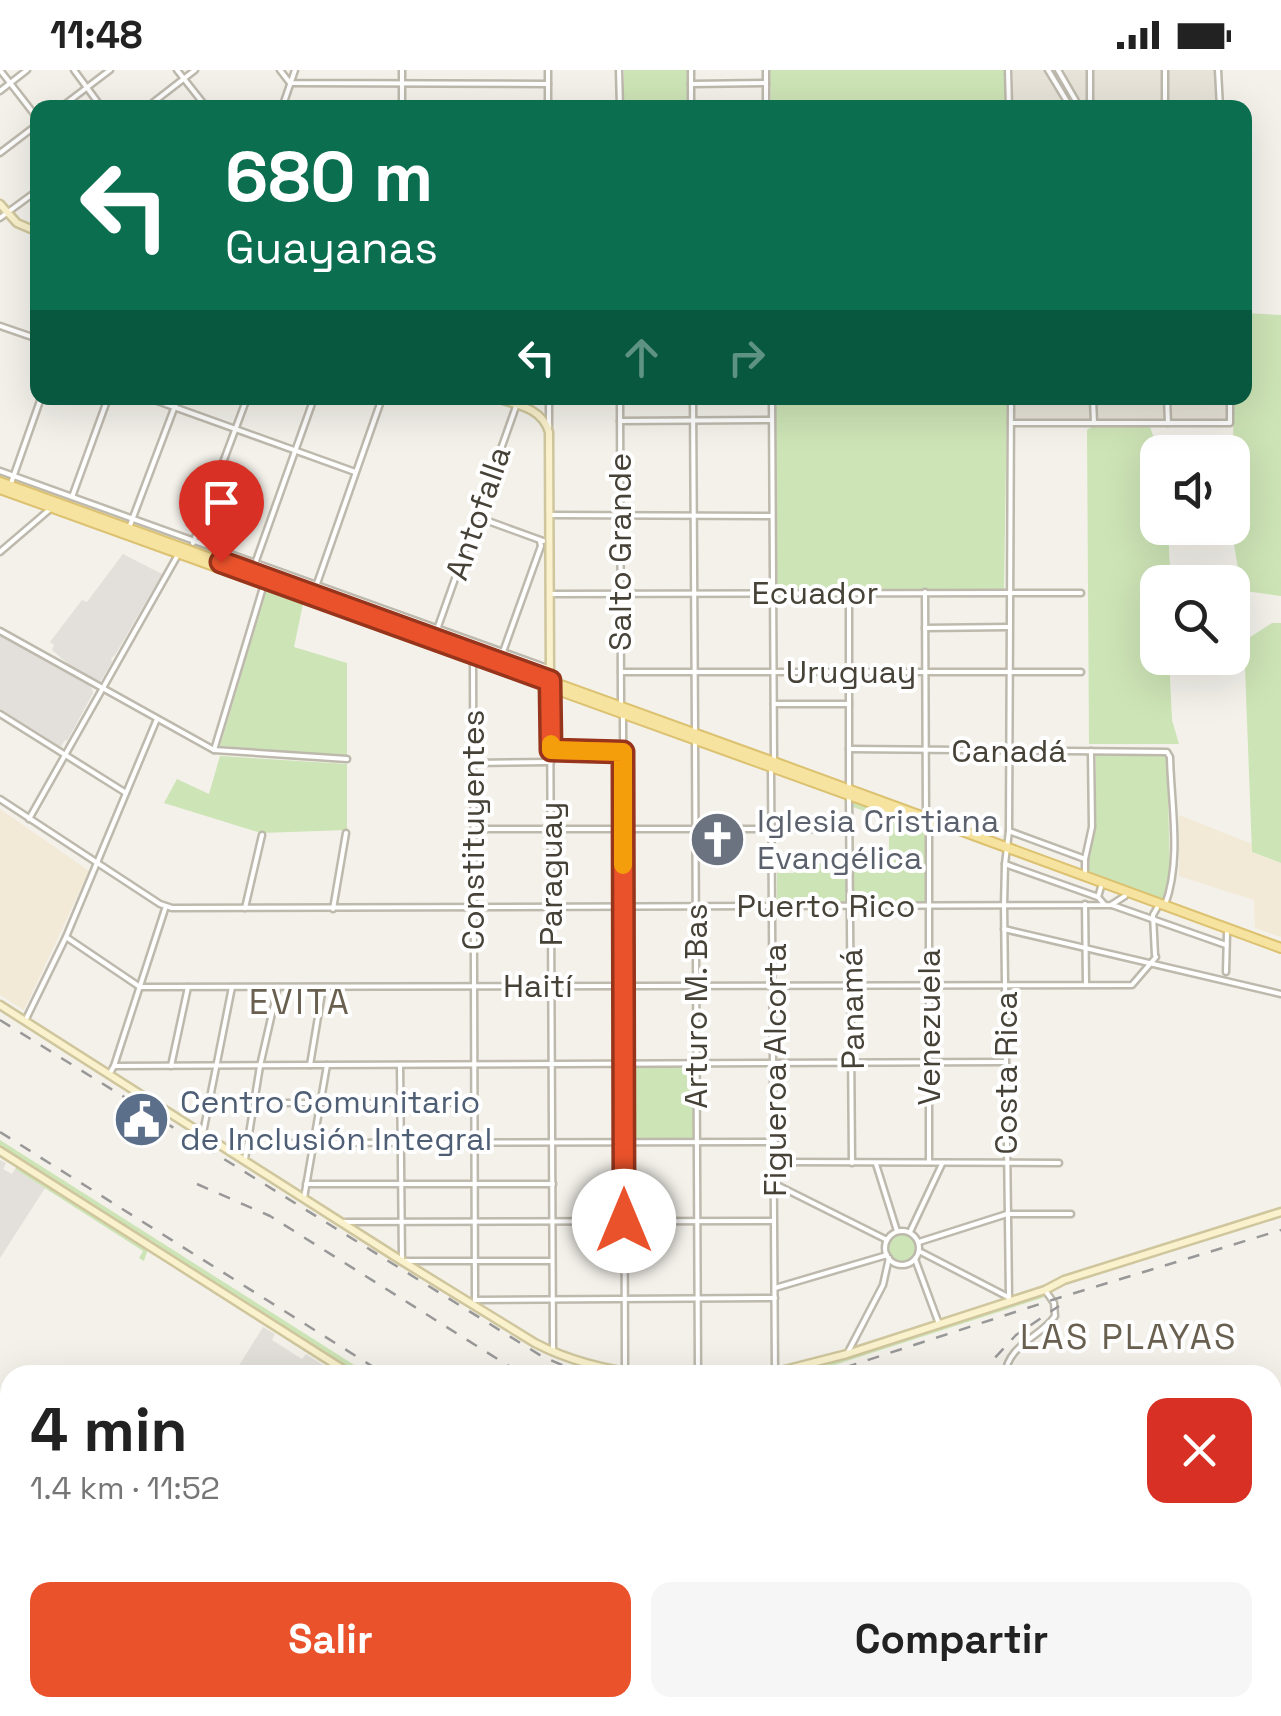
<!DOCTYPE html>
<html lang="es">
<head>
<meta charset="utf-8">
<style>
	:root { --surface:#fff; --page:#f6f6f6; --text:#222; --muted:#767676; --accent:#e9522b }
	body { margin:0; font-family:"Space Grotesk",sans-serif; background:var(--page); color:var(--text); height:100vh; display:flex; flex-direction:column; font-size:38px; white-space:nowrap }
	* { box-sizing:border-box; margin:0 }
	p { font-size:32px; color:var(--muted) }
	.icon { flex:none; width:55px; height:55px; fill:none; stroke:currentColor; stroke-width:2; stroke-linecap:round; stroke-linejoin:round }
	.map { position:relative; flex:1; overflow:hidden }
	.drawer { position:absolute; left:0px; top:1295px; width:1282px; height:352px; display:flex; flex-direction:column; background:var(--surface); border-radius:30px 30px 0 0; box-shadow:0 10px 40px #0002 }
	.drawer>* { flex:none }
	.hud { position:absolute; left:30px; top:30px; width:1222px; height:305px; border-radius:20px; box-shadow:0 10px 40px #0002; background:#0b6e4f; color:#fff; overflow:hidden }
	.controls { position:absolute; left:1140px; top:365px; display:grid; gap:20px }
	.controls a { display:grid; place-items:center; width:110px; height:110px; border-radius:20px; background:var(--surface); box-shadow:0 10px 40px #0002; font-size:50px }
	.pin { position:absolute; display:grid; place-items:center; width:85px; height:85px; color:#fff; margin:-102px -42px; border-radius:50% 50% 50% 0; rotate:-45deg; box-shadow:0 0 10px #0007 }
	.pin .icon { rotate:45deg }
	.me { position:absolute; width:110px; margin:-55px; rotate:0deg; stroke-linejoin:round; filter:drop-shadow(0 0 8px #0008) }
	.turn { display:flex; align-items:center; gap:35px; height:210px; padding:0 30px; font-size:45px }
	.turn .icon { width:130px; height:130px; stroke-width:2.5 }
	.turn b { display:block; font-size:70px; line-height:85px }
	.lanes { display:flex; align-items:center; height:95px; padding:0 30px; background:#0003; justify-content:center; gap:50px; direction:ltr }
	.lanes .off { opacity:.35 }
	.round { display:grid; place-items:center; flex:none; width:105px; height:105px; border-radius:20px; background:var(--page) }
	.headline { display:flex; align-items:center; justify-content:space-between; height:170px; padding:0 30px }
	h1 { font-size:60px; font-weight:800; line-height:75px }
	.button { display:flex; gap:20px; margin-top:auto; padding:20px 30px }
	.button a { flex:1; height:115px; border-radius:20px; background:var(--accent); color:#fff; font-size:40px; font-weight:800; line-height:115px; text-align:center }
	.button a+a { background:var(--page); color:var(--text) }
	.status { display:flex; justify-content:space-between; align-items:center; height:70px; padding:0 50px; background:var(--surface); direction:ltr }
	.status svg { height:28px; fill:currentColor }
	.map>svg:first-child { display:block }
	.residential { fill:#e7e3d8 }
	.commercial { fill:#f3e9d7 }
	.industrial { fill:#e3e0db }
	.green { fill:#cde4b6; fill-rule:evenodd }
	.lines { fill:none; stroke-linecap:round; stroke-linejoin:round }
	.minor-casing { stroke:#beb9ad; stroke-width:9 }
	.secondary-casing { stroke:#cfc69d; stroke-width:11 }
	.primary-casing { stroke:#dbc170; stroke-width:12 }
	.minor { stroke:#fff; stroke-width:4 }
	.secondary { stroke:#faf2cd; stroke-width:6 }
	.primary { stroke:#f6e3a0; stroke-width:8 }
	.rail { stroke:#989898; stroke-width:2.5; stroke-dasharray:12 12; stroke-linecap:butt }
	.route-casing { stroke:#97351c; stroke-width:25 }
	.route { stroke:#e9522b; stroke-width:18 }
	.slow { stroke:#f59e0b; stroke-width:18 }
	.labels { text-anchor:middle; stroke-width:8; stroke-linejoin:round; paint-order:stroke }
	.street-label { font-size:32px; fill:#474238; stroke:#fff }
	.worship-label { font-size:32px; fill:#5b616d; stroke:#fff; text-anchor:start }
	.service-label { font-size:32px; fill:#4e5e75; stroke:#fff; text-anchor:start }
	.neighbourhood-label { font-size:35px; letter-spacing:2.5px; fill:#696050; stroke:#fff }
</style>
</head>
<body>
<div class="status"><b>11:48</b><svg viewBox="0 0 49 12"><path d="M0 12V9h3v3zM5 12V6h3v6zM10 12V3h3v9zM15 12V0h3v12zM26 1h20v11H26zM47 4h2v5h-2z"/></svg></div>
<div class="map">
<svg width="1281" height="1646" viewBox="0 0 1281 1646">
	<rect width="100%" height="100%" fill="#f3f1ea"/>
	<g class="residential">
		<path d="M 1013,0 L 1217,0 L 1218,37 L 1013,37 Z"/>
		<path d="M 1014,328 L 1229,328 L 1229,352 L 1014,350 Z"/>
		<path d="M 1281,1315 L 1281,1646 L 1074,1646 L 1079,1638 L 1272,1638 L 1272,1328 Z"/>
	</g>
	<g class="commercial">
		<path d="M 0,739 L 89,801 L 24,940 L 0,925 Z"/>
		<path d="M 1179,745 L 1252,774 L 1253,783 L 1281,793 L 1281,867 L 1255,858 L 1254,830 L 1179,806 Z"/>
	</g>
	<g class="industrial">
		<path d="M 123,484 L 162,504 L 115,585 L 111,588 L 112,592 L 100,612 L 73,598 L 52,580 L 54,575 L 50,572 L 82,530 L 87,532 Z"/>
		<path d="M 0,565 L 91,616 L 93,623 L 67,671 L 65,670 L 61,677 L 0,639 Z"/>
		<path d="M 0,1090 L 6,1093 L 3,1099 L 12,1104 L 15,1099 L 45,1118 L 0,1188 Z"/>
		<path d="M 263,1257 L 275,1264 L 272,1270 L 302,1289 L 306,1284 L 337,1304 L 233,1305 Z"/>
		<path d="M 288,1638 L 548,1638 L 548,1646 L 289,1646 Z"/>
	</g>
	<g class="green">
		<path d="M 624,0 L 689,0 L 689,37 L 624,38 Z"/>
		<path d="M 770,0 L 1007,0 L 1007,37 L 771,37 Z"/>
		<path d="M 1245,243 L 1281,245 L 1281,526 L 1245,521 L 1246,513 L 1238,498 L 1234,475 L 1233,328 L 1245,328 Z"/>
		<path d="M 775,328 L 1007,328 L 1004,520 L 778,520 L 776,517 Z"/>
		<path d="M 1091,357 L 1150,357 L 1159,382 L 1158,458 L 1168,458 L 1170,499 L 1166,505 L 1166,512 L 1158,512 L 1158,588 L 1169,588 L 1172,650 L 1179,674 L 1089,674 L 1087,360 Z"/>
		<path d="M 266,521 L 303,534 L 294,577 L 347,593 L 347,686 L 220,676 Z"/>
		<path d="M 1272,553 L 1281,553 L 1281,793 L 1252,782 L 1244,571 Z"/>
		<path d="M 1096,684 L 1163,684 L 1167,688 L 1170,804 L 1162,832 L 1088,806 L 1087,791 L 1096,753 Z"/>
		<path d="M 220,686 L 347,694 L 347,760 L 261,763 L 164,733 L 177,709 L 209,724 Z"/>
		<path d="M 853,732 L 926,758 L 926,831 L 853,831 ZM 853,737 L 889,750 L 889,793 L 854,793 Z"/>
		<path d="M 848,793 L 847,833 L 779,834 L 777,831 L 777,803 L 794,803 L 795,794 Z"/>
		<path d="M 632,995 L 693,997 L 693,1068 L 629,1068 L 629,999 Z"/>
		<path d="M 0,1070 L 370,1305 L 358,1305 L 0,1078 Z"/>
		<path d="M 18,1095 L 148,1179 L 144,1191 L 139,1188 L 143,1181 L 15,1099 Z"/>
		<circle cx="902" cy="1178" r="15"/>
		<path d="M 1039,1225 L 1045,1227 L 819,1300 L 803,1305 L 778,1305 L 838,1289 Z"/>
		<rect x="557" y="1638" width="218" height="8"/>
	</g>
	<g class="lines">
		<defs>
			<g id="minor">
				<path d="M 0,0 L 38,49"/>
				<path d="M 74,0 L 102,38"/>
				<path d="M 177,0 L 207,38"/>
				<path d="M 280,0 L 290,13 L 548,14"/>
				<path d="M 402,0 L 402,38"/>
				<path d="M 548,0 L 548,38"/>
				<path d="M 619,0 L 620,38"/>
				<path d="M 766,0 L 766,38"/>
				<path d="M 1008,0 L 1009,38"/>
				<path d="M 1048,0 L 1071,38"/>
				<path d="M 1058,0 L 1080,38"/>
				<path d="M 1090,0 L 1090,38"/>
				<path d="M 1165,0 L 1165,38"/>
				<path d="M 1218,0 L 1220,38"/>
				<path d="M 691,14 L 766,13"/>
				<path d="M 0,21 L 27,0"/>
				<path d="M 60,38 L 110,0"/>
				<path d="M 146,38 L 195,0"/>
				<path d="M 282,38 L 295,0"/>
				<path d="M 691,38 L 691,0"/>
				<path d="M 0,83 L 38,54"/>
				<path d="M 0,148 L 38,120"/>
				<path d="M 0,256 L 38,269"/>
				<path d="M 149,328 L 355,402"/>
				<path d="M 549,328 L 549,357"/>
				<path d="M 620,328 L 621,637"/>
				<path d="M 693,328 L 695,660"/>
				<path d="M 772,328 L 774,692"/>
				<path d="M 1093,328 L 1094,353"/>
				<path d="M 1167,328 L 1168,353"/>
				<path d="M 620,351 L 770,350"/>
				<path d="M 1011,353 L 1230,353 L 1230,328"/>
				<path d="M 0,401 L 550,599"/>
				<path d="M 10,416 L 41,328"/>
				<path d="M 72,427 L 108,328"/>
				<path d="M 551,445 L 771,446"/>
				<path d="M 477,447 L 543,471"/>
				<path d="M 129,458 L 178,328"/>
				<path d="M 193,473 L 247,328"/>
				<path d="M 0,482 L 49,440"/>
				<path d="M 252,502 L 314,328"/>
				<path d="M 925,522 L 926,748"/>
				<path d="M 549,524 L 1081,523"/>
				<path d="M 849,524 L 849,719"/>
				<path d="M 313,525 L 382,328"/>
				<path d="M 925,558 L 1009,557"/>
				<path d="M 0,561 L 214,680 L 347,689"/>
				<path d="M 434,568 L 519,328"/>
				<path d="M 473,589 L 475,1230"/>
				<path d="M 499,593 L 541,476 L 540,471"/>
				<path d="M 621,602 L 1081,602"/>
				<path d="M 550,616 L 553,1282"/>
				<path d="M 774,634 L 849,634"/>
				<path d="M 0,644 L 126,723"/>
				<path d="M 623,647 L 625,1302"/>
				<path d="M 695,670 L 698,1305"/>
				<path d="M 849,679 L 1167,682 L 1170,687 C 1171,735 1182,789 1165,835"/>
				<path d="M 214,680 L 264,514"/>
				<path d="M 553,680 L 623,682"/>
				<path d="M 473,693 L 551,692"/>
				<path d="M 771,698 L 775,1303"/>
				<path d="M 849,728 L 852,1093"/>
				<path d="M 0,729 L 160,834 L 172,838 L 1111,835 L 1125,826"/>
				<path d="M 29,749 L 179,483"/>
				<path d="M 929,757 L 929,1092"/>
				<path d="M 475,759 L 850,759"/>
				<path d="M 1009,761 L 1085,789"/>
				<path d="M 1005,794 L 1098,827 L 1104,834"/>
				<path d="M 1085,805 L 1085,789 L 1092,757 L 1091,681"/>
				<path d="M 1098,827 L 1101,817"/>
				<path d="M 1085,834 L 1086,914"/>
				<path d="M 1112,835 L 1226,875"/>
				<path d="M 245,838 L 262,765"/>
				<path d="M 333,839 L 346,763"/>
				<path d="M 1004,859 L 1281,924"/>
				<path d="M 66,867 L 140,917 L 1132,915 L 1156,887"/>
				<path d="M 1155,885 L 1153,845 L 1157,838"/>
				<path d="M 1226,902 L 1227,863"/>
				<path d="M 25,951 L 66,867 L 157,649"/>
				<path d="M 310,995 L 323,917"/>
				<path d="M 400,995 L 402,1191 L 551,1191"/>
				<path d="M 114,996 L 165,839"/>
				<path d="M 171,996 L 188,917"/>
				<path d="M 110,1003 L 114,996 L 1005,992"/>
				<path d="M 283,1033 L 474,1033"/>
				<path d="M 203,1063 L 232,917"/>
				<path d="M 281,1073 L 775,1072"/>
				<path d="M 245,1089 L 260,996 L 278,917"/>
				<path d="M 775,1092 L 1059,1093"/>
				<path d="M 876,1094 L 897,1161"/>
				<path d="M 306,1114 L 553,1114"/>
				<path d="M 775,1114 L 887,1170"/>
				<path d="M 304,1128 L 327,995"/>
				<path d="M 343,1152 L 773,1151"/>
				<circle cx="902" cy="1178" r="17"/>
				<path d="M 910,1162 L 942,1094"/>
				<path d="M 919,1172 L 1007,1144 L 1071,1144"/>
				<path d="M 919,1181 L 1008,1227"/>
				<path d="M 915,1189 L 939,1254"/>
				<path d="M 775,1218 L 887,1185"/>
				<path d="M 1009,1228 L 1004,835 L 1005,794 L 1009,761 L 1011,328"/>
				<path d="M 475,1230 L 775,1228"/>
				<path d="M 847,1284 L 883,1215 L 889,1188"/>
				<path d="M 1005,1305 C 1008,1274 1040,1268 1055,1246 L 1054,1233 L 1045,1220"/>
				<path d="M 1272,1364 L 1281,1369"/>
				<path d="M 1272,1415 L 1281,1421"/>
				<path d="M 1272,1461 L 1281,1469"/>
				<path d="M 1272,1485 L 1281,1478"/>
				<path d="M 1272,1521 L 1281,1527"/>
				<path d="M 1272,1562 L 1281,1548"/>
				<path d="M 1272,1573 L 1281,1579"/>
				<path d="M 0,1623 L 10,1602"/>
				<path d="M 1272,1626 L 1281,1631"/>
				<path d="M 103,1638 L 117,1646"/>
				<path d="M 932,1638 L 945,1646"/>
				<path d="M 1125,1638 L 1139,1646"/>
				<path d="M 1208,1638 L 1221,1646"/>
				<path d="M 184,1646 L 189,1638"/>
				<path d="M 552,1646 L 552,1638"/>
				<path d="M 976,1646 L 976,1638"/>
				<path d="M 1004,1646 L 1005,1638"/>
				<path d="M 1219,1646 L 1225,1638"/>
			</g>
			<g id="secondary">
				<path d="M 0,134 L 17,153 L 38,162"/>
				<path d="M 496,328 C 518,335 542,338 549,362 L 550,611"/>
				<path d="M 0,935 L 402,1191 L 535,1273 C 571,1292 611,1301 651,1305"/>
				<path d="M 0,1081 L 352,1305"/>
				<path d="M 765,1305 L 847,1284 L 1045,1220 L 1064,1210 L 1281,1142"/>
				<path d="M 881,1638 L 895,1646"/>
			</g>
			<g id="primary">
				<path d="M 0,412 L 774,692 L 1281,878"/>
				<path d="M 0,419 L 932,755"/>
			</g>
		</defs>
		<use href="#minor" class="minor-casing"/>
		<use href="#secondary" class="secondary-casing"/>
		<use href="#primary" class="primary-casing"/>
		<use href="#minor" class="minor"/>
		<use href="#secondary" class="secondary"/>
		<use href="#primary" class="primary"/>
		<g class="rail">
			<path d="M 0,950 L 543,1287 L 586,1305"/>
			<path d="M 0,1062 L 386,1305"/>
			<path d="M 197,1114 L 270,1146 L 523,1305"/>
			<path d="M 822,1305 L 1052,1230 L 1281,1160"/>
			<path d="M 979,1305 L 1016,1265 L 1059,1236"/>
			<path d="M 913,1638 L 926,1646"/>
			<path d="M 961,1638 L 966,1646"/>
		</g>
	</g>
	<g class="lines">
		<defs>
			<path id="route" d="M 221,492 L 550,611 L 551,680 L 623,682 L 624,1151"/>
		</defs>
		<use href="#route" class="route-casing"/>
		<use href="#route" class="route"/>
		<path class="slow" d="M 551,674 L 551,680 L 623,682 L 623,795"/>
	</g>
	<defs>
		<symbol id="church-disc" viewBox="-11 -11 22 22"><circle r="9.5" fill="#6b7280" stroke="#fff"/><path d="M-1.2-6h2.4v3.5h3.3v2.4h-3.3V6h-2.4V-.1h-3.3v-2.4h3.3Z" fill="#fff"/></symbol>
		<symbol id="civic-disc" viewBox="-11 -11 22 22"><circle r="9.5" fill="#5c6f8a" stroke="#fff"/><path d="M-.6-6.5H3V-4.5H.6V-3L4-1V1h2V6H-6V1h2V-1L-.6-3ZM-1.2 2.5V6h2.4V2.5Z" fill="#fff"/></symbol>
	</defs>
	<g fill-rule="evenodd">
		<use href="#church-disc" x="686" y="738" width="63" height="63"/>
		<use href="#civic-disc" x="110" y="1018" width="63" height="63"/>
	</g>
	<g class="labels">
		<g class="street-label">
			<text transform="translate(478 443) rotate(-71)" y="11">Antofalla</text>
			<text transform="translate(620 482) rotate(-90)" y="11">Salto Grande</text>
			<text x="815" y="534">Ecuador</text>
			<text x="851" y="613">Uruguay</text>
			<text x="1009" y="692">Canadá</text>
			<text transform="translate(473 760) rotate(-90)" y="11">Constituyentes</text>
			<text transform="translate(551 804) rotate(-90)" y="11">Paraguay</text>
			<text x="826" y="847">Puerto Rico</text>
			<text x="538" y="927">Haití</text>
			<text transform="translate(696 936) rotate(-90)" y="11">Arturo M. Bas</text>
			<text transform="translate(852 939) rotate(-91)" y="11">Panamá</text>
			<text transform="translate(929 957) rotate(-90)" y="11">Venezuela</text>
			<text transform="translate(775 1000) rotate(-90)" y="11">Figueroa Alcorta</text>
			<text transform="translate(1006 1003) rotate(-90)" y="11">Costa Rica</text>
		</g>
		<g class="worship-label">
			<text x="757" y="762">Iglesia Cristiana<tspan x="757" dy="37">Evangélica</tspan></text>
		</g>
		<g class="service-label">
			<text x="180" y="1043">Centro Comunitario<tspan x="180" dy="37">de Inclusión Integral</tspan></text>
		</g>
		<g class="neighbourhood-label">
			<text x="300" y="944">EVITA</text>
			<text x="1129" y="1279">LAS PLAYAS</text>
		</g>
	</g>
</svg>
<div class="controls">
<a><svg class="icon" aria-label="sound" viewBox="0 0 24 24"><path d="M4 9h4l5-4v14l-5-4H4zM17 9q2 3 0 6"/></svg></a>
<a><svg class="icon" aria-label="search" viewBox="0 0 24 24"><circle cx="10" cy="10" r="6"/><path d="M15 15l6 6"/></svg></a>
</div>
<div class="pin" style="left:221px;top:492px;background:#d93025"><svg class="icon" aria-label="arrive" viewBox="0 0 24 24"><path d="M6 21V4h12l-3 4 3 4H6"/></svg></div>
<svg class="me" style="left:624px;top:1151px" viewBox="-20 -20 40 40"><circle r="19" fill="#fff"/><path d="M0-13L10 11 0 6-10 11z" fill="#e9522b"/></svg>
<div class="hud">
<div class="turn"><svg class="icon" aria-label="left" viewBox="0 0 24 24"><path d="M17 20v-9H6M10 6l-5 5 5 5"/></svg><div><b>680 m</b>Guayanas</div></div>
<div class="lanes"><svg class="icon" aria-label="left" viewBox="0 0 24 24"><path d="M17 20v-9H6M10 6l-5 5 5 5"/></svg><svg class="icon off" aria-label="ahead" viewBox="0 0 24 24"><path d="M12 20V5M6 11l6-6 6 6"/></svg><svg class="icon off" aria-label="right" viewBox="0 0 24 24"><path d="M7 20v-9h11M14 6l5 5-5 5"/></svg></div>
</div>
<section class="drawer">
<div class="headline"><div><h1>4 min</h1><p>1.4 km · 11:52</p></div><a class="round" style="background:#d93025;color:#fff"><svg class="icon" aria-label="close" viewBox="0 0 24 24"><path d="M6 6l12 12M18 6L6 18"/></svg></a></div>
<div class="button"><a>Salir</a><a>Compartir</a></div>
</section>
</div>
</body>
</html>
